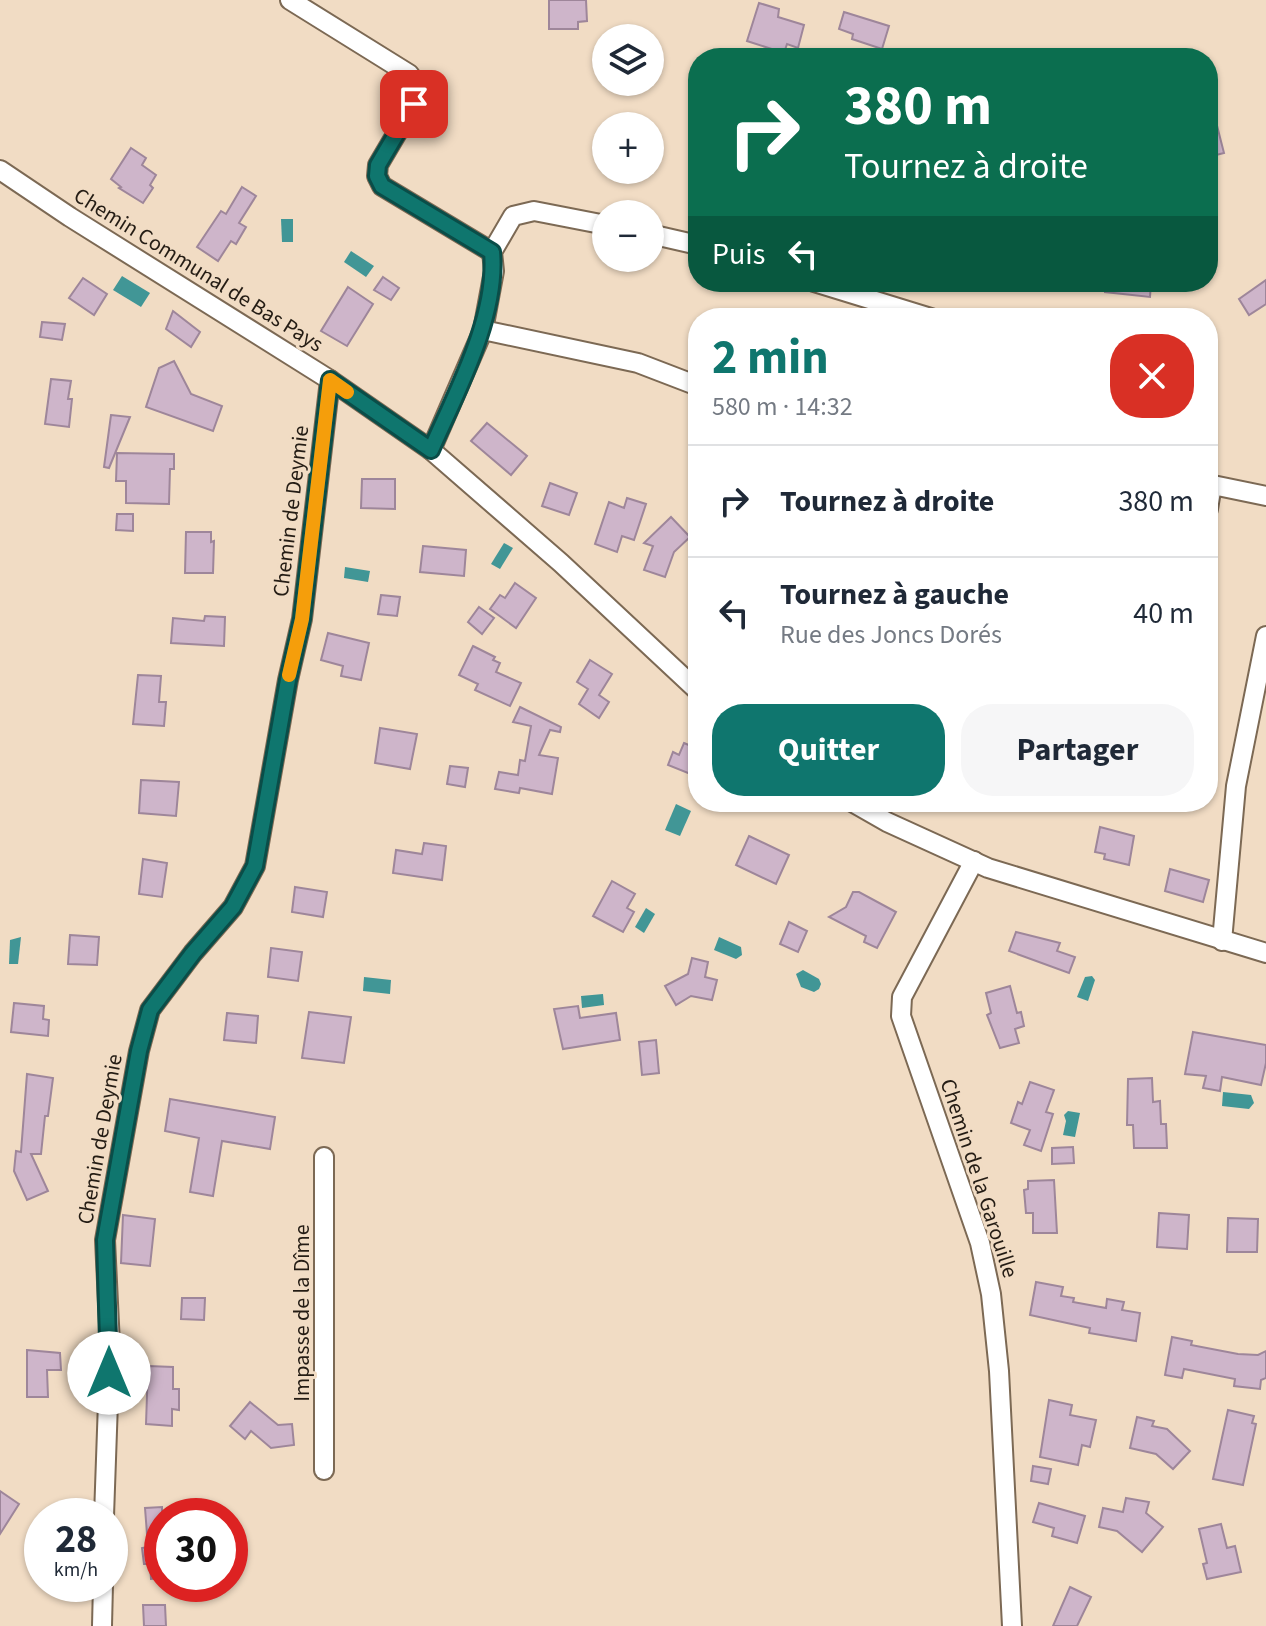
<!DOCTYPE html>
<html lang="fr">
<head>
<meta charset="utf-8">
<style>
	:root { --surface:#fff; --page:#f6f6f7; --text:#1f2937; --muted:#747a83; --line:#e0e1e3; --accent:#0f766e }
	body { margin:0; font-family:"Source Sans 3",sans-serif; background:var(--page); color:var(--text); height:100vh; display:flex; flex-direction:column; font-size:30px; white-space:nowrap }
	* { box-sizing:border-box; margin:0 }
	p { font-size:26px; color:var(--muted) }
	.icon { flex:none; width:44px; height:44px; fill:none; stroke:currentColor; stroke-width:2; stroke-linecap:round; stroke-linejoin:round }
	.map { position:relative; flex:1; overflow:hidden }
	.panel { position:absolute; left:688px; top:308px; width:530px; height:504px; display:flex; flex-direction:column; background:var(--surface); border-radius:32px; box-shadow:0 2px 6px #0004 }
	.panel>* { flex:none }
	.top-card { position:absolute; left:688px; top:48px; width:530px; height:244px; border-radius:32px; box-shadow:0 2px 6px #0004; background:#0b6e4f; color:#fff; overflow:hidden }
	.tools { position:absolute; left:592px; top:24px; display:grid; gap:16px }
	.tools a { display:grid; place-items:center; width:72px; height:72px; border-radius:50%; background:var(--surface); box-shadow:0 2px 6px #0004; font-size:40px }
	.speed { position:absolute; left:24px; top:1498px; display:flex; gap:16px; font-size:40px; font-weight:700; text-align:center }
	.speed>* { display:grid; place-content:center; width:104px; height:104px; border-radius:50%; background:var(--surface); box-shadow:0 2px 6px #0004; line-height:1 }
	.speed small { font-size:20px; font-weight:400 }
	.speed .limit { border:12px solid #d22; background:#fff; color:#111 }
	.pin { position:absolute; display:grid; place-items:center; width:68px; height:68px; color:#fff; margin:-34px; border-radius:16px; box-shadow:0 4px 12px #0006 }
	.me { position:absolute; width:88px; margin:-44px; rotate:0deg; stroke-linejoin:round; filter:drop-shadow(0 0 6px #0008) }
	.turn { display:flex; align-items:center; gap:28px; height:168px; padding:0 24px; font-size:36px }
	.turn .icon { width:104px; height:104px; stroke-width:2.5 }
	.turn b { display:block; font-size:56px; line-height:68px }
	.then { display:flex; align-items:center; height:76px; padding:0 24px; background:#0003; gap:16px; font-size:30px }
	.round { display:grid; place-items:center; flex:none; width:84px; height:84px; border-radius:32px; background:var(--page) }
	.summary { display:flex; align-items:center; justify-content:space-between; height:136px; padding:0 24px }
	h1 { font-size:48px; font-weight:700; line-height:60px; color:var(--accent) }
	.cta { display:flex; gap:16px; margin-top:auto; padding:16px 24px }
	.cta a { flex:1; height:92px; border-radius:32px; background:var(--accent); color:#fff; font-size:32px; font-weight:700; line-height:92px; text-align:center }
	.cta a+a { background:var(--page); color:var(--text) }
	ul { padding:0; list-style:none }
	li { display:flex; align-items:center; gap:24px; height:112px; padding:0 24px; border-top:2px solid var(--line) }
	li div { flex:1 }
	li b { display:block; font-size:30px }
	li em { font-style:normal }
	.map>svg:first-child { display:block }
	.water { fill:#419696 }
	.building { fill:#ceb5ca; stroke:#9e869a; stroke-width:2 }
	.lines { fill:none; stroke-linecap:round; stroke-linejoin:round }
	.minor-casing { stroke:#7c6954; stroke-width:22 }
	.minor { stroke:#fff; stroke-width:18 }
	.route-casing { stroke:#0a4d48; stroke-width:20 }
	.route { stroke:#0f766e; stroke-width:14 }
	.slow { stroke:#f59e0b; stroke-width:14 }
	.labels { text-anchor:middle; stroke-width:6; stroke-linejoin:round; paint-order:stroke }
	.street-label { font-size:22px; fill:#241c14; stroke:#f1dcc4 }
</style>
</head>
<body>
<div class="map">
<svg width="1266" height="1626" viewBox="0 0 1266 1626">
	<rect width="100%" height="100%" fill="#f1dcc4"/>
	<g class="water">
		<path d="M 281,219 L 293,219 L 293,242 L 282,242 Z"/>
		<path d="M 351,251 L 374,266 L 366,277 L 344,262 Z"/>
		<path d="M 122,276 L 150,293 L 141,307 L 113,290 Z"/>
		<path d="M 504,543 L 513,548 L 500,569 L 491,564 Z"/>
		<path d="M 345,567 L 370,571 L 368,582 L 344,578 Z"/>
		<path d="M 676,804 L 691,811 L 680,836 L 665,830 Z"/>
		<path d="M 646,908 L 655,914 L 644,933 L 635,927 Z"/>
		<path d="M 21,937 L 18,964 L 9,964 L 10,940 Z"/>
		<path d="M 719,937 L 741,947 L 742,955 L 736,959 L 714,950 Z"/>
		<path d="M 803,970 L 819,979 L 821,984 L 819,989 L 814,992 L 801,987 L 796,974 Z"/>
		<path d="M 1092,976 L 1095,980 L 1088,1001 L 1077,997 L 1085,977 Z"/>
		<path d="M 364,977 L 391,980 L 390,994 L 363,991 Z"/>
		<path d="M 603,994 L 604,1005 L 582,1008 L 581,996 Z"/>
		<path d="M 1223,1092 L 1251,1095 L 1254,1103 L 1249,1109 L 1222,1106 Z"/>
		<path d="M 1068,1111 L 1080,1113 L 1075,1137 L 1063,1135 L 1066,1121 L 1064,1115 Z"/>
	</g>
	<g class="building">
		<path d="M 549,0 L 586,0 L 587,21 L 578,22 L 578,29 L 549,29 Z"/>
		<path d="M 759,3 L 779,9 L 778,17 L 804,25 L 798,48 L 787,44 L 784,53 L 747,41 Z"/>
		<path d="M 844,12 L 889,26 L 882,49 L 852,39 L 853,34 L 839,29 Z"/>
		<path d="M 1208,110 L 1213,110 L 1224,153 L 1208,157 Z"/>
		<path d="M 131,148 L 146,158 L 142,165 L 156,175 L 150,185 L 153,188 L 143,203 L 119,188 L 121,187 L 111,179 Z"/>
		<path d="M 242,187 L 256,196 L 239,223 L 246,227 L 236,244 L 231,241 L 218,261 L 197,247 L 221,211 L 226,214 Z"/>
		<path d="M 383,277 L 399,288 L 391,300 L 374,290 Z"/>
		<path d="M 83,278 L 107,294 L 94,315 L 69,298 Z"/>
		<path d="M 1266,280 L 1266,304 L 1249,315 L 1239,299 Z"/>
		<path d="M 1106,282 L 1151,282 L 1150,297 L 1105,292 Z"/>
		<path d="M 348,287 L 373,304 L 347,346 L 321,331 Z"/>
		<path d="M 173,311 L 200,332 L 191,347 L 166,329 Z"/>
		<path d="M 42,322 L 65,324 L 62,340 L 40,337 Z"/>
		<path d="M 174,361 L 191,394 L 222,406 L 213,431 L 146,407 L 159,368 Z"/>
		<path d="M 51,379 L 71,381 L 68,399 L 72,399 L 69,427 L 45,424 Z"/>
		<path d="M 111,415 L 130,417 L 109,468 L 104,467 Z"/>
		<path d="M 487,423 L 527,456 L 511,475 L 471,441 Z"/>
		<path d="M 117,453 L 174,454 L 174,469 L 170,469 L 169,504 L 126,503 L 126,481 L 116,481 Z"/>
		<path d="M 362,479 L 395,479 L 395,509 L 361,508 Z"/>
		<path d="M 550,483 L 577,493 L 569,515 L 542,506 Z"/>
		<path d="M 627,498 L 646,504 L 634,540 L 622,536 L 617,552 L 595,544 L 609,502 L 624,508 Z"/>
		<path d="M 117,514 L 133,514 L 133,531 L 116,530 Z"/>
		<path d="M 671,517 L 690,537 L 674,552 L 665,577 L 644,570 L 653,546 L 644,543 Z"/>
		<path d="M 186,532 L 211,532 L 211,542 L 214,541 L 213,573 L 185,573 Z"/>
		<path d="M 423,546 L 466,550 L 464,576 L 420,572 Z"/>
		<path d="M 515,583 L 536,598 L 516,628 L 490,609 L 500,595 L 505,598 Z"/>
		<path d="M 381,595 L 400,597 L 397,616 L 378,614 Z"/>
		<path d="M 479,607 L 494,618 L 482,634 L 468,622 Z"/>
		<path d="M 205,616 L 225,617 L 224,646 L 171,643 L 173,618 L 204,621 Z"/>
		<path d="M 328,633 L 369,643 L 361,680 L 341,676 L 343,666 L 321,660 Z"/>
		<path d="M 473,646 L 495,657 L 493,660 L 500,663 L 496,672 L 521,683 L 510,706 L 475,690 L 478,684 L 459,675 Z"/>
		<path d="M 590,660 L 612,674 L 599,695 L 609,702 L 599,718 L 579,704 L 588,689 L 577,682 Z"/>
		<path d="M 138,675 L 161,676 L 159,702 L 166,702 L 164,726 L 133,724 Z"/>
		<path d="M 520,707 L 561,727 L 560,732 L 550,730 L 539,755 L 558,758 L 552,794 L 520,788 L 519,793 L 495,789 L 499,772 L 518,775 L 520,760 L 525,761 L 531,726 L 513,722 Z"/>
		<path d="M 380,728 L 417,734 L 410,769 L 375,763 Z"/>
		<path d="M 684,743 L 698,749 L 698,777 L 668,765 L 673,752 L 679,755 Z"/>
		<path d="M 450,766 L 468,768 L 465,787 L 447,784 Z"/>
		<path d="M 141,780 L 179,782 L 176,816 L 139,813 Z"/>
		<path d="M 1100,827 L 1134,836 L 1129,865 L 1104,859 L 1105,854 L 1095,852 Z"/>
		<path d="M 749,836 L 789,855 L 776,884 L 736,865 Z"/>
		<path d="M 424,843 L 446,846 L 442,880 L 393,873 L 396,850 L 422,854 Z"/>
		<path d="M 143,859 L 167,863 L 162,897 L 139,894 Z"/>
		<path d="M 1170,869 L 1209,880 L 1203,902 L 1165,891 Z"/>
		<path d="M 612,881 L 635,894 L 627,908 L 634,912 L 623,932 L 593,916 Z"/>
		<path d="M 295,887 L 327,892 L 323,917 L 292,912 Z"/>
		<path d="M 853,892 L 859,892 L 896,912 L 877,948 L 864,942 L 866,936 L 829,917 L 846,907 Z"/>
		<path d="M 789,922 L 807,931 L 798,952 L 780,944 Z"/>
		<path d="M 1016,932 L 1060,943 L 1057,951 L 1075,957 L 1069,973 L 1009,951 Z"/>
		<path d="M 70,935 L 99,937 L 97,965 L 68,964 Z"/>
		<path d="M 271,948 L 302,952 L 298,981 L 268,977 Z"/>
		<path d="M 692,958 L 708,962 L 705,977 L 717,980 L 712,1000 L 691,996 L 676,1005 L 665,986 L 688,974 Z"/>
		<path d="M 1010,986 L 1017,1013 L 1021,1012 L 1024,1026 L 1015,1029 L 1019,1043 L 1000,1048 L 987,1015 L 991,1013 L 986,993 Z"/>
		<path d="M 14,1003 L 44,1006 L 43,1019 L 49,1020 L 48,1036 L 11,1032 Z"/>
		<path d="M 578,1006 L 580,1018 L 616,1013 L 620,1040 L 563,1049 L 554,1009 Z"/>
		<path d="M 309,1012 L 351,1017 L 344,1063 L 302,1058 Z"/>
		<path d="M 227,1013 L 258,1016 L 256,1043 L 224,1040 Z"/>
		<path d="M 1193,1032 L 1266,1045 L 1266,1063 L 1261,1085 L 1222,1077 L 1220,1091 L 1203,1088 L 1206,1076 L 1185,1074 Z"/>
		<path d="M 656,1040 L 659,1073 L 642,1075 L 639,1042 Z"/>
		<path d="M 27,1074 L 53,1078 L 48,1116 L 45,1116 L 41,1154 L 31,1154 L 48,1191 L 27,1200 L 14,1171 L 16,1151 L 21,1152 Z"/>
		<path d="M 1152,1078 L 1153,1102 L 1160,1101 L 1161,1124 L 1166,1124 L 1167,1148 L 1134,1148 L 1133,1125 L 1127,1125 L 1128,1079 Z"/>
		<path d="M 1030,1082 L 1054,1090 L 1046,1112 L 1053,1114 L 1041,1151 L 1024,1145 L 1030,1130 L 1011,1123 L 1018,1102 L 1022,1104 Z"/>
		<path d="M 170,1099 L 275,1117 L 270,1149 L 222,1141 L 213,1196 L 190,1192 L 199,1138 L 165,1131 Z"/>
		<path d="M 1073,1147 L 1074,1163 L 1052,1164 L 1052,1148 Z"/>
		<path d="M 1054,1180 L 1057,1233 L 1033,1233 L 1033,1213 L 1026,1213 L 1024,1190 L 1028,1189 L 1028,1181 Z"/>
		<path d="M 1159,1213 L 1189,1215 L 1187,1249 L 1157,1247 Z"/>
		<path d="M 123,1215 L 155,1219 L 150,1266 L 121,1263 Z"/>
		<path d="M 1228,1218 L 1258,1219 L 1257,1252 L 1227,1252 Z"/>
		<path d="M 1036,1282 L 1063,1287 L 1061,1296 L 1074,1298 L 1073,1302 L 1106,1308 L 1107,1299 L 1124,1302 L 1122,1310 L 1140,1313 L 1136,1341 L 1089,1333 L 1090,1328 L 1030,1315 Z"/>
		<path d="M 182,1298 L 205,1298 L 204,1320 L 181,1319 Z"/>
		<path d="M 1172,1337 L 1192,1341 L 1191,1345 L 1238,1354 L 1258,1355 L 1266,1351 L 1266,1378 L 1261,1380 L 1260,1389 L 1234,1386 L 1235,1379 L 1184,1369 L 1182,1378 L 1165,1375 Z"/>
		<path d="M 27,1350 L 60,1353 L 61,1370 L 47,1370 L 48,1397 L 27,1397 Z"/>
		<path d="M 148,1366 L 173,1367 L 173,1389 L 179,1389 L 179,1410 L 172,1409 L 172,1426 L 146,1424 Z"/>
		<path d="M 1049,1400 L 1072,1405 L 1070,1415 L 1096,1420 L 1090,1447 L 1082,1445 L 1078,1465 L 1040,1457 Z"/>
		<path d="M 250,1402 L 278,1425 L 292,1424 L 294,1445 L 271,1448 L 251,1431 L 245,1439 L 230,1426 Z"/>
		<path d="M 1228,1410 L 1254,1416 L 1252,1423 L 1256,1424 L 1243,1485 L 1213,1479 Z"/>
		<path d="M 1137,1417 L 1154,1421 L 1152,1426 L 1167,1429 L 1190,1451 L 1173,1469 L 1156,1454 L 1130,1448 Z"/>
		<path d="M 1033,1466 L 1051,1469 L 1048,1484 L 1031,1481 Z"/>
		<path d="M 0,1491 L 19,1504 L 0,1534 Z"/>
		<path d="M 1126,1498 L 1149,1502 L 1146,1513 L 1163,1527 L 1142,1552 L 1117,1531 L 1099,1527 L 1103,1508 L 1123,1512 Z"/>
		<path d="M 1039,1503 L 1085,1516 L 1077,1543 L 1052,1536 L 1054,1528 L 1033,1522 Z"/>
		<path d="M 162,1507 L 162,1578 L 151,1579 L 150,1564 L 144,1564 L 142,1548 L 148,1547 L 145,1508 Z"/>
		<path d="M 1221,1524 L 1227,1548 L 1235,1546 L 1241,1572 L 1207,1579 L 1203,1564 L 1207,1563 L 1199,1529 Z"/>
		<path d="M 1070,1587 L 1091,1597 L 1077,1626 L 1053,1626 Z"/>
		<path d="M 143,1605 L 165,1605 L 166,1626 L 144,1626 Z"/>
	</g>
	<g class="lines">
		<defs>
			<g id="minor">
				<path d="M 290,0 L 409,74 L 418,86 L 414,104 L 378,165 L 377,176 L 382,186 L 492,252"/>
				<path d="M 0,170 L 70,217 L 330,380 L 431,450 L 561,563 L 698,691"/>
				<path d="M 650,234 L 698,245"/>
				<path d="M 814,282 L 931,318"/>
				<path d="M 483,330 L 638,363 L 698,386"/>
				<path d="M 431,450 L 483,330 L 494,271 L 492,252 L 513,216 L 534,211 L 606,225"/>
				<path d="M 1208,484 L 1266,496"/>
				<path d="M 1208,509 L 1212,485"/>
				<path d="M 852,802 L 887,822 L 988,868 L 1266,953"/>
				<path d="M 974,861 L 902,997 L 901,1016 L 980,1243 L 991,1294 L 999,1371 L 1012,1626"/>
				<path d="M 1222,941 L 1236,786 L 1266,636"/>
				<path d="M 324,1470 L 324,1157"/>
				<path d="M 104,1516 L 110,1345 L 105,1240 L 139,1051 L 150,1010 L 193,953 L 233,907 L 255,866 L 288,680 L 302,619 L 330,380"/>
				<path d="M 102,1626 L 103,1584"/>
			</g>
		</defs>
		<use href="#minor" class="minor-casing"/>
		<use href="#minor" class="minor"/>
	</g>
	<g class="lines">
		<defs>
			<path id="route" d="M 109,1373 L 105,1240 L 139,1051 L 150,1010 L 193,953 L 233,907 L 255,866 L 288,680 L 302,619 L 330,380 L 431,450 C 456,393 498,316 492,252 L 382,186 L 377,176 L 378,165 L 414,104"/>
		</defs>
		<use href="#route" class="route-casing"/>
		<use href="#route" class="route"/>
		<path class="slow" d="M 289,675 L 302,619 L 330,380 L 347,392"/>
	</g>
	<g class="labels">
		<g class="street-label">
			<text transform="translate(199 269) rotate(32)" y="8">Chemin Communal de Bas Pays</text>
			<text transform="translate(290 511) rotate(-83)" y="8">Chemin de Deymie</text>
			<text transform="translate(99 1139) rotate(-80)" y="8">Chemin de Deymie</text>
			<text transform="translate(980 1178) rotate(72)" y="8">Chemin de la Garouille</text>
			<text transform="translate(301 1313) rotate(-90)" y="8">Impasse de la Dîme</text>
		</g>
	</g>
</svg>
<div class="tools">
<a><svg class="icon" aria-label="layers" viewBox="0 0 24 24"><path d="M12 4l9 5-9 5-9-5zM3 14l9 5 9-5"/></svg></a>
<a>+</a>
<a>−</a>
</div>
<div class="speed"><div>28<small>km/h</small></div><div class="limit">30</div></div>
<div class="pin" style="left:414px;top:104px;background:#d93025"><svg class="icon" aria-label="arrive" viewBox="0 0 24 24"><path d="M6 21V4h12l-3 4 3 4H6"/></svg></div>
<svg class="me" style="left:109px;top:1373px" viewBox="-20 -20 40 40"><circle r="19" fill="#fff"/><path d="M0-13L10 11 0 6-10 11z" fill="#0f766e"/></svg>
<div class="top-card">
<div class="turn"><svg class="icon" aria-label="right" viewBox="0 0 24 24"><path d="M7 20v-9h11M14 6l5 5-5 5"/></svg><div><b>380 m</b>Tournez à droite</div></div>
<div class="then">Puis<svg class="icon" aria-label="left" viewBox="0 0 24 24"><path d="M17 20v-9H6M10 6l-5 5 5 5"/></svg></div>
</div>
<section class="panel">
<div class="summary"><div><h1>2 min</h1><p>580 m · 14:32</p></div><a class="round" style="background:#d93025;color:#fff"><svg class="icon" aria-label="close" viewBox="0 0 24 24"><path d="M6 6l12 12M18 6L6 18"/></svg></a></div>
<ul>
<li><svg class="icon" aria-label="right" viewBox="0 0 24 24"><path d="M7 20v-9h11M14 6l5 5-5 5"/></svg><div><b>Tournez à droite</b></div><em>380 m</em></li>
<li><svg class="icon" aria-label="left" viewBox="0 0 24 24"><path d="M17 20v-9H6M10 6l-5 5 5 5"/></svg><div><b>Tournez à gauche</b><p>Rue des Joncs Dorés</p></div><em>40 m</em></li>
</ul>
<div class="cta"><a>Quitter</a><a>Partager</a></div>
</section>
</div>
</body>
</html>
